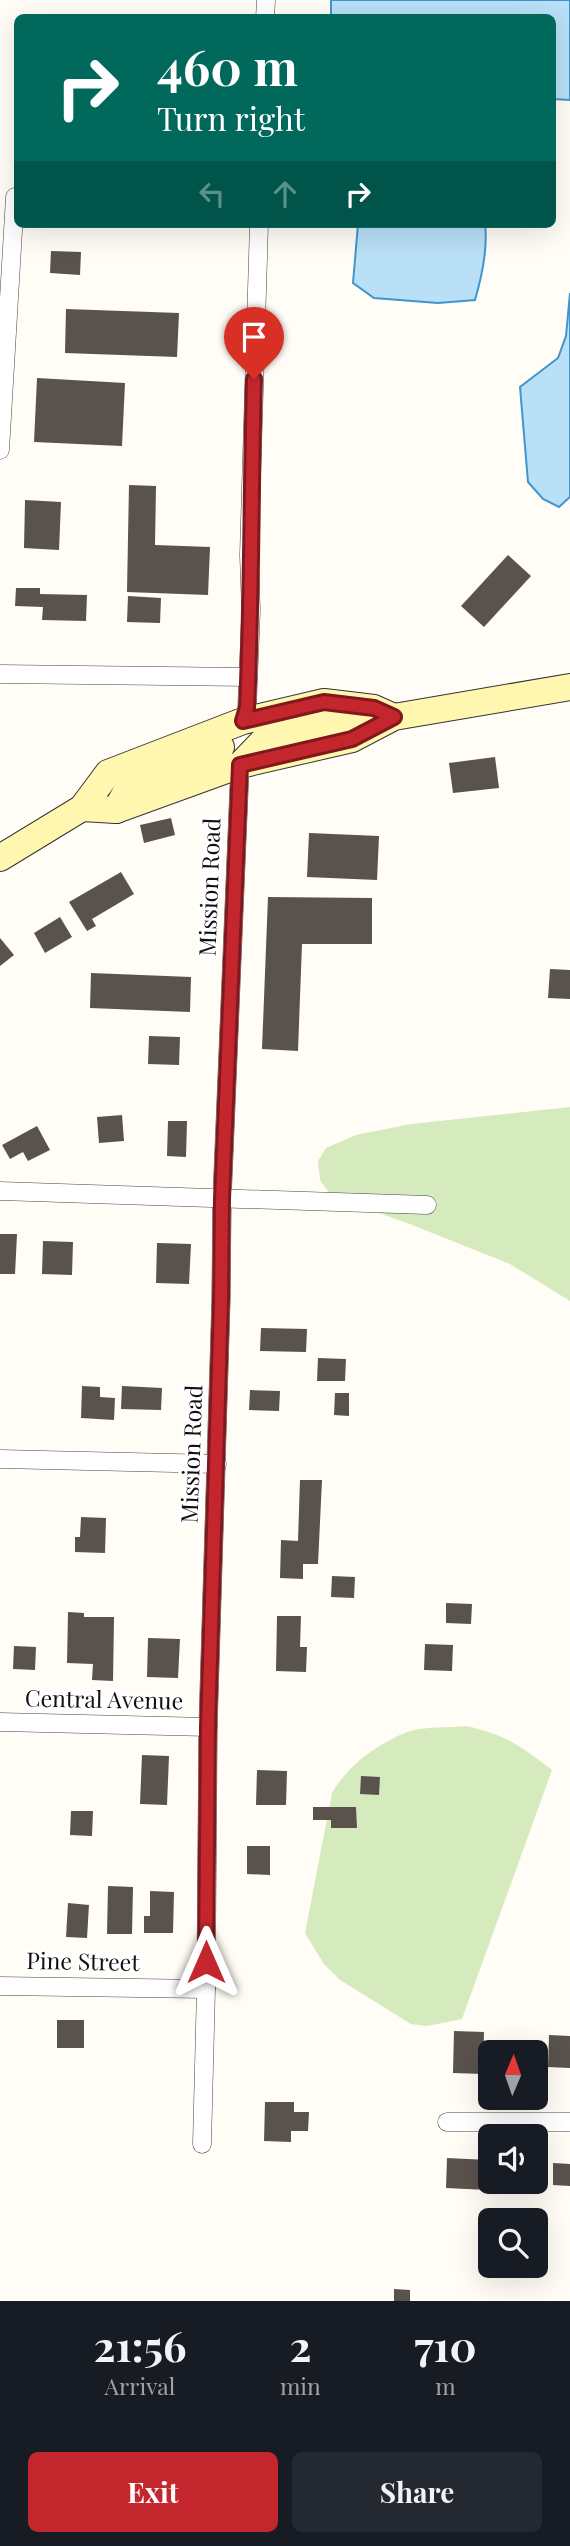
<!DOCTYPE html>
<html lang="en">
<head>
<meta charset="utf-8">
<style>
	:root { --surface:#171b24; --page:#242831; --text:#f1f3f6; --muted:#9ea1a6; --accent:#c4262e }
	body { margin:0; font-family:"Playfair Display",serif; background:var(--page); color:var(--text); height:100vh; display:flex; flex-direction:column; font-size:26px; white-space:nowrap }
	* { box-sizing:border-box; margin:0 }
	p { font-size:23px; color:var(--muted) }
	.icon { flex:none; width:38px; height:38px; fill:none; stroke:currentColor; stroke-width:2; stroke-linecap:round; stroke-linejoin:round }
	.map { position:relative; height:2301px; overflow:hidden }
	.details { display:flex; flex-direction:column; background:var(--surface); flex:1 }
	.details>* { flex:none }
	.banner { position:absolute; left:14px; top:14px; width:542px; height:214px; border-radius:10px; box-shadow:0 7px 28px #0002; background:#00695c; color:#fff; overflow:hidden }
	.needle { width:46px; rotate:2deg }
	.controls { position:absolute; left:478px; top:2040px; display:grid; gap:14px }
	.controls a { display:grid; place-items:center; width:70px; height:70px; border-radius:10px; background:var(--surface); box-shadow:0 7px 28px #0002; font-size:35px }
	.pin { position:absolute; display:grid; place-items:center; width:60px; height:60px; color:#fff; margin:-72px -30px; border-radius:50% 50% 50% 0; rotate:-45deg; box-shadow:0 0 7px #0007 }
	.pin .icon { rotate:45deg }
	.me { position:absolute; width:77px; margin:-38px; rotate:0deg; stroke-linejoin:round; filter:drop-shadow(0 0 5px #0008) }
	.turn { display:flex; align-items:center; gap:24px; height:147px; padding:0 28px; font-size:32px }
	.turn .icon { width:91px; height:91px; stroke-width:2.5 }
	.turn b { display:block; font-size:49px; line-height:60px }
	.lanes { display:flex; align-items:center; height:66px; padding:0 28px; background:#0003; justify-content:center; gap:35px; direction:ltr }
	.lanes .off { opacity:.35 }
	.eta { display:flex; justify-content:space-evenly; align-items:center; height:119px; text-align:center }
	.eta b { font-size:42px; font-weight:700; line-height:49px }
	.button { display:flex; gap:14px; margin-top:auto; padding:14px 28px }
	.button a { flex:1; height:80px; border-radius:10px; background:var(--accent); color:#fff; font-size:28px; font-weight:700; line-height:80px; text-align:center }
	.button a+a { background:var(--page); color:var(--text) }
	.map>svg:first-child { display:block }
	.green { fill:#d5ebbd }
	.water { fill:#b9e0f7; stroke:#3f96cf; stroke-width:2 }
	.building { fill:#5a524d }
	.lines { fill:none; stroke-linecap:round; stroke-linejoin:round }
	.street-casing { stroke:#444; stroke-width:19 }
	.secondary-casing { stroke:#333; stroke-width:28 }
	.street { stroke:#fff; stroke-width:18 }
	.secondary { stroke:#fff6b0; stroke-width:26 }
	.route-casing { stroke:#7f191e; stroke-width:18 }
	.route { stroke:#c4262e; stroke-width:12 }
	.labels { text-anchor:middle; stroke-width:7; stroke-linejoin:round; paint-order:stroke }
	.street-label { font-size:23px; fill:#111; stroke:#fff }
</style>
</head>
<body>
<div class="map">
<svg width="570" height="2301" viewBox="0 0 570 2301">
	<rect width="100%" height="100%" fill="#fffdf5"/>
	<g class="green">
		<path d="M 570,1107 L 570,1301 L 510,1264 L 407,1223 L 331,1196 L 320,1180 L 318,1161 L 326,1148 L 356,1135 L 411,1124 Z"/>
		<path d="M 467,1726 C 508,1736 519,1745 552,1770 L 462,2019 L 427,2026 L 411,2024 L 340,1980 L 324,1964 L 305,1933 L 332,1793 C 348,1765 377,1744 407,1732 C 425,1726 449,1728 467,1726 Z"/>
	</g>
	<g class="water">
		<path d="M 331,0 L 570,0 L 570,100 L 553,99 L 553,18 L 331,17 Z"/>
		<path d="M 358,224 L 485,224 C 488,249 482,276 475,300 L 438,303 L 374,298 L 353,283 Z"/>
		<path d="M 570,293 L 570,497 L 559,507 L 543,499 L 528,482 L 520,387 L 558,358 L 566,336 Z"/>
	</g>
	<g class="building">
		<path d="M 51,251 L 81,252 L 80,275 L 50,273 Z"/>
		<path d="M 66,309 L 179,313 L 177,357 L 65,353 Z"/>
		<path d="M 37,378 L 125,383 L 122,446 L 34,442 Z"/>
		<path d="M 129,485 L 156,486 L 155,545 L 210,547 L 208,595 L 127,592 Z"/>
		<path d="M 25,500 L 61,502 L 59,550 L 24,548 Z"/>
		<path d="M 508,555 L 531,576 L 484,627 L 461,606 Z"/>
		<path d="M 16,588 L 40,588 L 40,594 L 87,595 L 86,621 L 42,620 L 43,607 L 15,606 Z"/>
		<path d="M 128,596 L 161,598 L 160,623 L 127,622 Z"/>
		<path d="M 495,757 L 499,788 L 453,793 L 449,763 Z"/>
		<path d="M 171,818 L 175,835 L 144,843 L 140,825 Z"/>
		<path d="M 309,833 L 379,836 L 377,880 L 307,877 Z"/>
		<path d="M 121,872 L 134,894 L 92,919 L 96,926 L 87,931 L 69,902 Z"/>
		<path d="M 268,897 L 372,898 L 372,944 L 302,944 L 298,1051 L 262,1049 Z"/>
		<path d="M 60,917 L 72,937 L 45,953 L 34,933 Z"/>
		<path d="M 0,938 L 14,955 L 0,966 Z"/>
		<path d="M 550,969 L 570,970 L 570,999 L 548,998 Z"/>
		<path d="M 91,973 L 191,977 L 190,1012 L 90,1008 Z"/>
		<path d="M 149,1036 L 180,1037 L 179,1065 L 148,1064 Z"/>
		<path d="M 122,1115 L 124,1141 L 99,1143 L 97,1117 Z"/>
		<path d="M 168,1121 L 187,1121 L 186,1157 L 167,1156 Z"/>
		<path d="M 37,1126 L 50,1150 L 28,1161 L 23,1152 L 10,1159 L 2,1145 Z"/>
		<path d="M 0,1234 L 17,1234 L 15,1274 L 0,1274 Z"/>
		<path d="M 43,1241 L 73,1242 L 72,1275 L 42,1274 Z"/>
		<path d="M 157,1243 L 191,1244 L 189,1284 L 156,1283 Z"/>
		<path d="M 261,1328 L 307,1329 L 306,1352 L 260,1351 Z"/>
		<path d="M 318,1358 L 346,1359 L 345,1381 L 317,1381 Z"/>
		<path d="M 82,1386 L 100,1387 L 100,1397 L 115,1398 L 114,1420 L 81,1418 Z"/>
		<path d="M 122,1386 L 162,1388 L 161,1410 L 121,1409 Z"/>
		<path d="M 250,1390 L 280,1391 L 279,1411 L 249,1410 Z"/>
		<path d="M 335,1393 L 349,1393 L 349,1416 L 334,1415 Z"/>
		<path d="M 300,1480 L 322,1480 L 318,1564 L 303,1564 L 303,1579 L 280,1578 L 281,1540 L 298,1541 Z"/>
		<path d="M 81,1517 L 106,1518 L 105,1553 L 75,1552 L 75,1537 L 80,1537 Z"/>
		<path d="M 332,1576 L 355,1577 L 354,1598 L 331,1597 Z"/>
		<path d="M 446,1603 L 472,1604 L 471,1624 L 446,1623 Z"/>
		<path d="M 68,1612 L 84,1613 L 84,1617 L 114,1617 L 113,1681 L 92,1680 L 93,1664 L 67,1663 Z"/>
		<path d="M 277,1616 L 301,1616 L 300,1647 L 307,1647 L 306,1672 L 276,1671 Z"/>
		<path d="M 148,1638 L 180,1639 L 178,1678 L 147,1677 Z"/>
		<path d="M 425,1644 L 453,1645 L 452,1671 L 424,1670 Z"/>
		<path d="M 14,1646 L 36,1647 L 35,1670 L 13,1669 Z"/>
		<path d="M 142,1755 L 169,1756 L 167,1805 L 140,1804 Z"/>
		<path d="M 257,1770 L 287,1771 L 286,1805 L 256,1805 Z"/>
		<path d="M 361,1776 L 380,1777 L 379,1795 L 360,1794 Z"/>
		<path d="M 313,1807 L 356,1807 L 357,1828 L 331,1828 L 331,1820 L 313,1820 Z"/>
		<path d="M 71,1811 L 93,1811 L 92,1836 L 70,1835 Z"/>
		<path d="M 247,1846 L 270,1846 L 270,1875 L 247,1874 Z"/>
		<path d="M 108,1886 L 133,1887 L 132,1934 L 107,1934 Z"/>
		<path d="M 150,1891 L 174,1892 L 173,1933 L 144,1933 L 144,1916 L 150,1916 Z"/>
		<path d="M 68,1903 L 89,1905 L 87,1938 L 66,1937 Z"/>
		<rect x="57" y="2020" width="27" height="28"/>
		<path d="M 454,2031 L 484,2032 L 483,2074 L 453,2073 Z"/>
		<path d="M 549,2035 L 570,2036 L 570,2068 L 548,2067 Z"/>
		<path d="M 265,2102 L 294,2102 L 294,2112 L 309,2112 L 308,2131 L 291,2131 L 291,2142 L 264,2141 Z"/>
		<path d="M 447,2158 L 488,2160 L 487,2190 L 446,2188 Z"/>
		<path d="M 553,2163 L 570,2164 L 570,2186 L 553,2185 Z"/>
		<path d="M 536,2165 L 544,2165 L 543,2187 L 504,2186 L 504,2182 L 536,2182 Z"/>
		<path d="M 394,2289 L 410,2290 L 410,2301 L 394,2301 Z"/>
	</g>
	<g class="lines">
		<defs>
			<g id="street">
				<path d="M 265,18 L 266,0"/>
				<path d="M 0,450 L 15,197"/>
				<path d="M 0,674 L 248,677"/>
				<path d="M 243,721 L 247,708 L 251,610 L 249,555 L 259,224"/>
				<path d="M 0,1191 L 427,1205"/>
				<path d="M 0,1459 L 217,1464"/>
				<path d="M 0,1722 L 208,1727"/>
				<path d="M 0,1986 L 206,1989"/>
				<path d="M 447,2122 L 570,2122"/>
				<path d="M 202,2144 L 206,1989 L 208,1727 L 221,1300 L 222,1199 L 240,765"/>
			</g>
			<g id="secondary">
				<path d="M 240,765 L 265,739 L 360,712"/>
				<path d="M 82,808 L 116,810 L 240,765 L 352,739 L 394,717 L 570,687"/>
				<path d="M 116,810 L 128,788 L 221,747"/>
				<path d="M 0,858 L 82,808 L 108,773 L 243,721 L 324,702 L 374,708 L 394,717"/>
			</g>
		</defs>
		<use href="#street" class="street-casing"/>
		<use href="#secondary" class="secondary-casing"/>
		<use href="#street" class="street"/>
		<use href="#secondary" class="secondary"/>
	</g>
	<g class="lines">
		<defs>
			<path id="route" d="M 206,1962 L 208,1727 L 221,1300 L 222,1199 L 240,765 L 352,739 L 394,717 L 374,708 L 324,702 L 243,721 L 247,708 C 252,598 251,489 254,379"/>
		</defs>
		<use href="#route" class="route-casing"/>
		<use href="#route" class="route"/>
	</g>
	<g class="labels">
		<g class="street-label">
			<text transform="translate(210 887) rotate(-88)" y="8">Mission Road</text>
			<text transform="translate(192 1454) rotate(-88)" y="8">Mission Road</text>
			<text transform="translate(104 1700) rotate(1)" y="8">Central Avenue</text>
			<text transform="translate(83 1962) rotate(1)" y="8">Pine Street</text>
		</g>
	</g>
</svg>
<div class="controls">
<a><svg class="needle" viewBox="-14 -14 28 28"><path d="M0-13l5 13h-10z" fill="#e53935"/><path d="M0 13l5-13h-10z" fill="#9ea1a6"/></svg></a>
<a><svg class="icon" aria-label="sound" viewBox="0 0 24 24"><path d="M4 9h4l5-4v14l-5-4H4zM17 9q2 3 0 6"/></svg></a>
<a><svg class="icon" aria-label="search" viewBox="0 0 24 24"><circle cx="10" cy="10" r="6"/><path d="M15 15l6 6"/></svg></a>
</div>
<div class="pin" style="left:254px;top:379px;background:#d93025"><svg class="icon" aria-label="arrive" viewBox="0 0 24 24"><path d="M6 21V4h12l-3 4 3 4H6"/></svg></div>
<svg class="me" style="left:206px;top:1962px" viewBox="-20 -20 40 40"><path d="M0-17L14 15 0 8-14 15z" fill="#c4262e" stroke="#fff" stroke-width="4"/></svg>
<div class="banner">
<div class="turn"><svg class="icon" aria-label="right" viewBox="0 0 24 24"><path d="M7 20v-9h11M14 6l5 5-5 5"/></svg><div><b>460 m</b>Turn right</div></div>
<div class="lanes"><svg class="icon off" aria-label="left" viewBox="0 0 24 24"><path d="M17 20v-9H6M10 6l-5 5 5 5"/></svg><svg class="icon off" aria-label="ahead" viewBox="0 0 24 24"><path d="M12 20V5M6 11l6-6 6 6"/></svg><svg class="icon" aria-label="right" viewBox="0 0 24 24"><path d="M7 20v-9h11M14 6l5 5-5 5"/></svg></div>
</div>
</div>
<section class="details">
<div class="eta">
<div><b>21:56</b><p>Arrival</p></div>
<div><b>2</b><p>min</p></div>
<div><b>710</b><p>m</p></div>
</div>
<div class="button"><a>Exit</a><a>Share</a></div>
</section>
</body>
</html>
